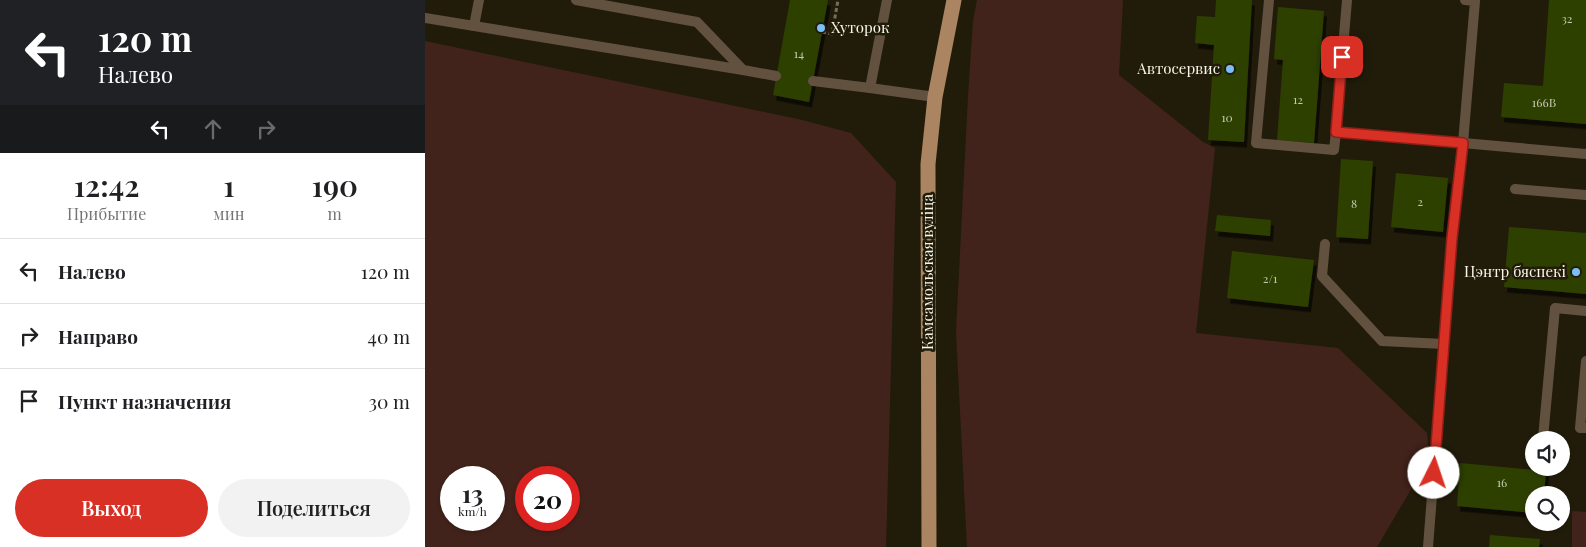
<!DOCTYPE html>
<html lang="ru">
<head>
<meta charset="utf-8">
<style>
	:root { --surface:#fff; --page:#f2f2f2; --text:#202124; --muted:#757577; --line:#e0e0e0; --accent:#d93025 }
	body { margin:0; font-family:"Playfair Display",serif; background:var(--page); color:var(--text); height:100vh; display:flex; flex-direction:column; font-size:19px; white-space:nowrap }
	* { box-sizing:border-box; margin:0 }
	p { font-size:16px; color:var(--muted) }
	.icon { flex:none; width:28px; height:28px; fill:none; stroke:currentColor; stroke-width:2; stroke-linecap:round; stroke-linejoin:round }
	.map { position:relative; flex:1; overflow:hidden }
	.sheet { display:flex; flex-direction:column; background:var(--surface); width:425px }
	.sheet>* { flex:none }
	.banner { background:#202124; color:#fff; overflow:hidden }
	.buttons { position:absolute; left:1100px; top:431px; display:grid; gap:10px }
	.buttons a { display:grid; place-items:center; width:45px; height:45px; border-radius:50%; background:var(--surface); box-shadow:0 1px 4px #0004; font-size:25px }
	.speed { position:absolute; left:15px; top:466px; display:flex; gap:10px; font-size:25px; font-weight:700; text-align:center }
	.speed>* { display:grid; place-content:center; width:65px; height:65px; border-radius:50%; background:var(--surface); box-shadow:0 1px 4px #0004; line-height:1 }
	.speed small { font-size:12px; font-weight:400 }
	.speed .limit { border:8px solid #d22; background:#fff; color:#111 }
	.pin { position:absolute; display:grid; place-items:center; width:42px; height:42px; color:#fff; margin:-21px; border-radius:10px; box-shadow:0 2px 8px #0006 }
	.me { position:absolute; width:55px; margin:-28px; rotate:4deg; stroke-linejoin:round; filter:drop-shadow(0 0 4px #0008) }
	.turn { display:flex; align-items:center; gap:18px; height:105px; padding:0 15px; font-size:22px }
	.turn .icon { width:65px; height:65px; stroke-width:2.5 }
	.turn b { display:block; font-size:35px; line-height:42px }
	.lanes { display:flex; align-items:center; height:48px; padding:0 15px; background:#0003; justify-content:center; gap:25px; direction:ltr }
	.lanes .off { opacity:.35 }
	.eta { display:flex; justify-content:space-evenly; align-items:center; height:85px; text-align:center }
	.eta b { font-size:30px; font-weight:600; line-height:35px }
	.cta { display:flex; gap:10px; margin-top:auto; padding:10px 15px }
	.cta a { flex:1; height:58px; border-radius:30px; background:var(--accent); color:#fff; font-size:20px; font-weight:600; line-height:58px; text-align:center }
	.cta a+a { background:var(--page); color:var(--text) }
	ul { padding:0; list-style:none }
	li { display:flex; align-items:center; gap:15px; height:65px; padding:0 15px; border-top:1px solid var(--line) }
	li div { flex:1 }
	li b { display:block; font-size:19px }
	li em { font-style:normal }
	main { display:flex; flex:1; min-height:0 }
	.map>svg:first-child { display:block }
	.green { fill:#42231b; fill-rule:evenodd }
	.building { fill:#2f3f06; filter:url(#shadow) }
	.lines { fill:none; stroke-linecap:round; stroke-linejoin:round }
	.path { stroke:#726e5e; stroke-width:3; stroke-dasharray:4 2.5; stroke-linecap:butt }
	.service { stroke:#635140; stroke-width:10 }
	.primary { stroke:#ab8562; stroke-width:15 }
	.route-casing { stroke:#8d1f18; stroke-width:12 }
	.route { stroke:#d93025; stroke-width:9 }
	.poi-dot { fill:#7abff8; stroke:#211c0a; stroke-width:2 }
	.labels { text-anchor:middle; stroke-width:5; stroke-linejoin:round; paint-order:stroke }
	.number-label { font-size:12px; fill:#c6c8b0 }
	.poi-label { font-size:15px; fill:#f8f5e9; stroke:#211c0a; text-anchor:end }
	.street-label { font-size:15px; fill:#f8f5e9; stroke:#211c0a }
</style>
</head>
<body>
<main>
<section class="sheet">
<div class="banner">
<div class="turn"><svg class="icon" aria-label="left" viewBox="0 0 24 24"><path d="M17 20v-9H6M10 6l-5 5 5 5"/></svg><div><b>120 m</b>Налево</div></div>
<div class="lanes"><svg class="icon" aria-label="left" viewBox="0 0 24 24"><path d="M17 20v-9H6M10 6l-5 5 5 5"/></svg><svg class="icon off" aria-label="ahead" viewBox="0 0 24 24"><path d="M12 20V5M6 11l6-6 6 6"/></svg><svg class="icon off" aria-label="right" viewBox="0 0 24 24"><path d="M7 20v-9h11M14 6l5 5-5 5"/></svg></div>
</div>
<div class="eta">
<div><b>12:42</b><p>Прибытие</p></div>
<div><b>1</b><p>мин</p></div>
<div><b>190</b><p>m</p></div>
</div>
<ul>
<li><svg class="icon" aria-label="left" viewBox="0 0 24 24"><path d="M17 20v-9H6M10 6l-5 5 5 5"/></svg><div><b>Налево</b></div><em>120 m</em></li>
<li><svg class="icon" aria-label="right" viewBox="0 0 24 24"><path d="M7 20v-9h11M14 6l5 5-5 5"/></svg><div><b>Направо</b></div><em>40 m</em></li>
<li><svg class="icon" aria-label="arrive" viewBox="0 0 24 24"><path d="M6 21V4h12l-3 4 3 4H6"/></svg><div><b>Пункт назначения</b></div><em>30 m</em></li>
</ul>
<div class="cta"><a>Выход</a><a>Поделиться</a></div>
</section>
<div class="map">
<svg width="1161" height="547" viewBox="0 0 1161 547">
	<defs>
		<filter id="shadow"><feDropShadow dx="3" dy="5.5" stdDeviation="0" flood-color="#0009"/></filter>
	</defs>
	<rect width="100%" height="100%" fill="#211c0a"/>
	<g class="green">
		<path d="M 552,0 L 698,0 L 694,75 L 778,142 L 790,148 L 771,333 L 913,348 L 1002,433 L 1004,459 L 952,547 L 542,547 L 531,332 L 543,96 L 548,21 Z"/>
		<path d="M 0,41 L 377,120 L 426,133 L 471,182 L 461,547 L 0,547 ZM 26,478 L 69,478 L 69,520 L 26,520 ZM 101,478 L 144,478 L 144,520 L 101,520 Z"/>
		<path d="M 1147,511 L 1161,512 L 1161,547 L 1147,547 Z"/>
	</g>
	<g class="building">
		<path d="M 365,0 L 403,0 L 384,102 L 348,95 Z"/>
		<path d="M 791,0 L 827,0 L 819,142 L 783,140 L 789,45 L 770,43 L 772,16 L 790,17 Z"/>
		<path d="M 1124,0 L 1161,0 L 1161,124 L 1076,117 L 1079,83 L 1118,86 Z"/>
		<path d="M 853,7 L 899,11 L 889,143 L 852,140 L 858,60 L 849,59 Z"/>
		<path d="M 916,159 L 948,161 L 943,239 L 911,237 Z"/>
		<path d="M 971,173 L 1023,178 L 1018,232 L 966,227 Z"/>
		<path d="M 792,215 L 846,220 L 845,236 L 790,231 Z"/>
		<path d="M 1084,227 L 1161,233 L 1161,294 L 1079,287 Z"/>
		<path d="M 807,251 L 889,260 L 883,307 L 802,298 Z"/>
		<path d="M 1035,463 L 1121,471 L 1119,495 L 1109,495 L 1109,513 L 1032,506 Z"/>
		<path d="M 1065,535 L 1115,539 L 1114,547 L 1064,547 Z"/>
	</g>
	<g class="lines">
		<path class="path" d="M 397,32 L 407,34 L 413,0"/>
		<g class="service">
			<path d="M 151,0 L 272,22 L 318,70 L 351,76"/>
			<path d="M 844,0 L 831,143 L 909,150 L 911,132"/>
			<path d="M 922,0 L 911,132 L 1038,143 L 1050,1 L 1040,0"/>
			<path d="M 0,18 L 318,70"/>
			<path d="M 49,26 L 54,0"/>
			<path d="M 388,81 L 445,88 L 462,0"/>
			<path d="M 445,88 L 510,97"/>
			<path d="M 1090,189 L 1161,195"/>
			<path d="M 900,244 L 897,276 L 957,341 L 1019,344"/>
			<path d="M 1161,361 L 1155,428 L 1161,428"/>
			<path d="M 1118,438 L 1130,308 L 1161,311"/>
			<path d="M 1003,547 L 1027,238 L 1038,143 L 1161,154"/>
		</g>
		<path class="primary" d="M 504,547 L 503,164 L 510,97 L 529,0"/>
	</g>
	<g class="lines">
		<defs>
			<path id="route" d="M 917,57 L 911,132 L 1038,143 L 1027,238 L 1009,473"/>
		</defs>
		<use href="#route" class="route-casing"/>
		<use href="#route" class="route"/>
	</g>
	<g class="poi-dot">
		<circle cx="396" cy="28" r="5"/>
		<circle cx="805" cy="69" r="5"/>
		<circle cx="1151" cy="272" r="5"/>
	</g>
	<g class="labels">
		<g class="number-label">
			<text x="1142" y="23">32</text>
			<text x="374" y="58">14</text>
			<text x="873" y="104">12</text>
			<text x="1119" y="107">166В</text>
			<text x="802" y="122">10</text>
			<text x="995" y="206">2</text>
			<text x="929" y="208">8</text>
			<text x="845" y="283">2/1</text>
			<text x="1077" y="487">16</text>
		</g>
		<g class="poi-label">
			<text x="406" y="33" text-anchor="start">Хуторок</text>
			<text x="795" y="74">Автосервис</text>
			<text x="1141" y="277">Цэнтр бяспекі</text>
		</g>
		<g class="street-label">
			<text transform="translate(503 272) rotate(-90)" y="5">Камсамольская вуліца</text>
		</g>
	</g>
</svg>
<div class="buttons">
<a><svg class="icon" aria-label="sound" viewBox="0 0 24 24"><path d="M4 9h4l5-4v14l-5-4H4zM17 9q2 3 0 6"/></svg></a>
<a><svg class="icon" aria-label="search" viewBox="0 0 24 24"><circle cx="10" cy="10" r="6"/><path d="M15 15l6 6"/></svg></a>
</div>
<div class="speed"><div>13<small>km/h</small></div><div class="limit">20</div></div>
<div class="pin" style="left:917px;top:57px;background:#d93025"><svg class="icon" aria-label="arrive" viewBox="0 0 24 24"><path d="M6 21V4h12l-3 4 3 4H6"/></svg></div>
<svg class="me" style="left:1009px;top:473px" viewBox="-20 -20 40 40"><circle r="19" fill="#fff"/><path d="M0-13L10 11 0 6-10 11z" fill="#d93025"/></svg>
</div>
</main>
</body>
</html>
